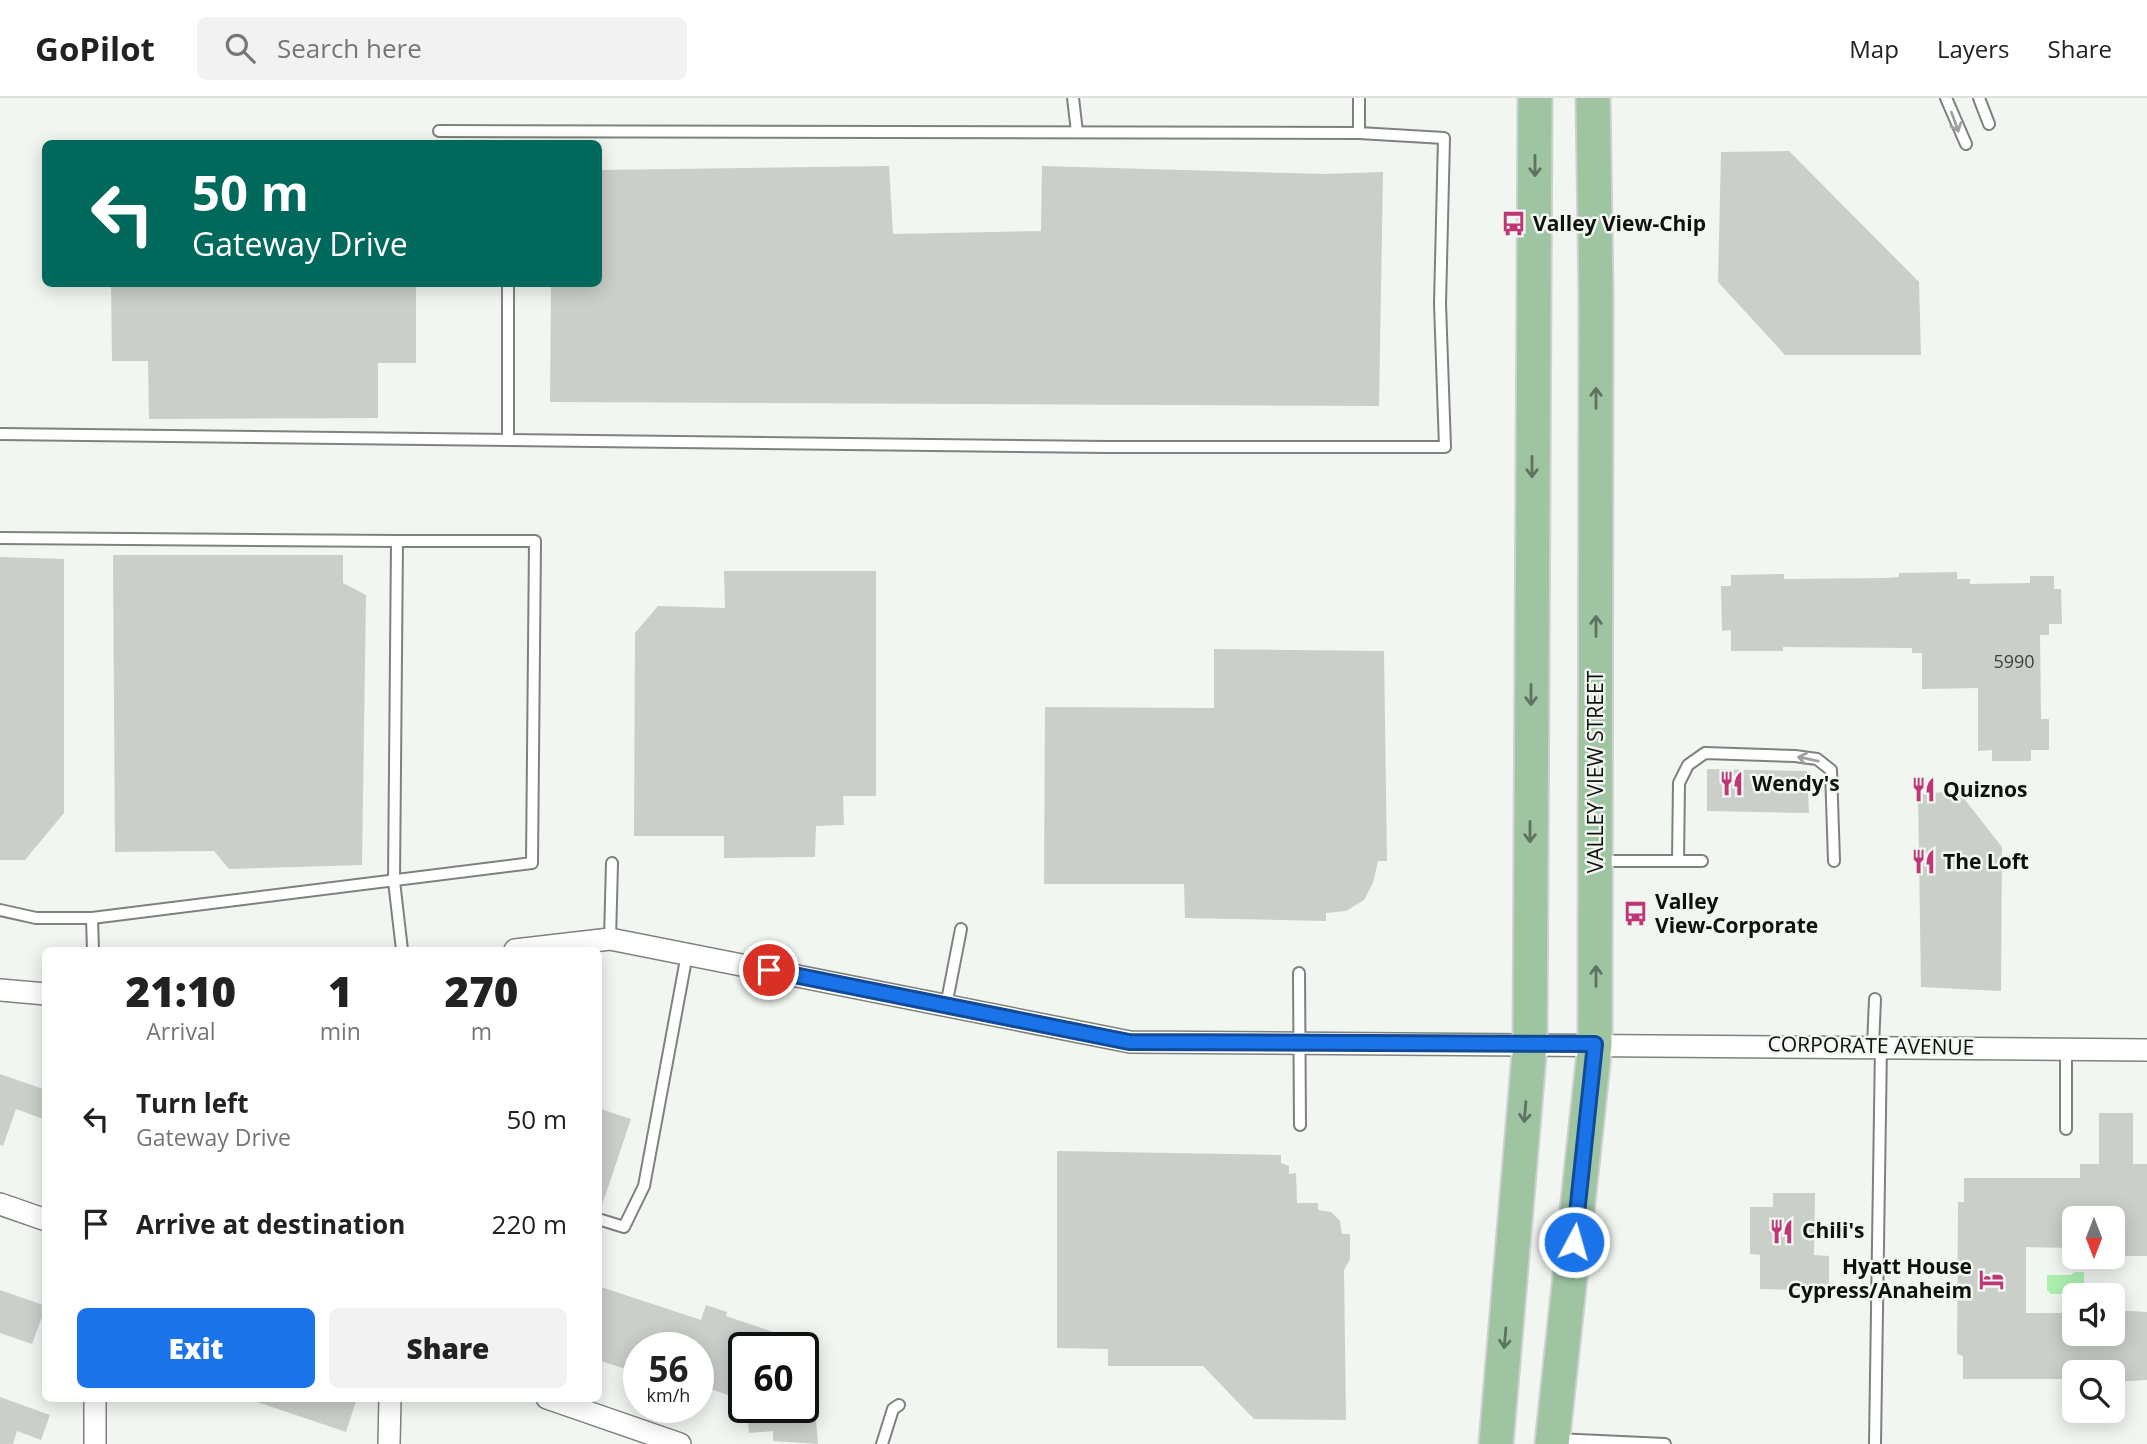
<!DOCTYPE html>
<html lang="en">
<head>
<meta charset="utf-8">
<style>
	:root { --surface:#fff; --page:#f2f2f2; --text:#222; --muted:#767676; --line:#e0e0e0; --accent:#1a73e8 }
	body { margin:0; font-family:"Open Sans",sans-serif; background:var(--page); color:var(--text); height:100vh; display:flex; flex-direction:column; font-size:26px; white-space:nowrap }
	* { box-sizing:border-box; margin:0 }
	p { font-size:23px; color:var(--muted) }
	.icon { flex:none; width:38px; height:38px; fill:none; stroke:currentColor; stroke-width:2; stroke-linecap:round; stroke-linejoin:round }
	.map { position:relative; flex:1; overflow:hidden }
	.sheet { position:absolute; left:42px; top:849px; width:560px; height:455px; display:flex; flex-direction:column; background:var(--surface); border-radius:10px; box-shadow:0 4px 18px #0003 }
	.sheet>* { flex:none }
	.top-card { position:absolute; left:42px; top:42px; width:560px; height:147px; border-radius:10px; box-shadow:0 4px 18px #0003; background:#00695c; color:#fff; overflow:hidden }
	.needle { width:46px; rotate:180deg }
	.fabs { position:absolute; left:2062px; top:1108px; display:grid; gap:14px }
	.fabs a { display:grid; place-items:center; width:63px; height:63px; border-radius:10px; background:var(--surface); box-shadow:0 4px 18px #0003; font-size:35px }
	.speed { position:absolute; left:623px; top:1234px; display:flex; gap:14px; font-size:35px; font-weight:700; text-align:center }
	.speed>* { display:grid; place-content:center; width:91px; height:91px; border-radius:50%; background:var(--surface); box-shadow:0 4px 18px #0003; line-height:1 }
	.speed small { font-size:18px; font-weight:400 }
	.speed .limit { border:4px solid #111; border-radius:10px; background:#fff; color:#111 }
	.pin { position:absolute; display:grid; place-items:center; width:60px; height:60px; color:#fff; margin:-30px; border:4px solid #fff; border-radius:50%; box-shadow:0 2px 7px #0007 }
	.me { position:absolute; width:77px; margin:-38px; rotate:6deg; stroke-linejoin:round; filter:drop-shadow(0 0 5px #0008) }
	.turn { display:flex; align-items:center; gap:24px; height:147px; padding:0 35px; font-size:32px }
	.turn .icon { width:91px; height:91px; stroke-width:2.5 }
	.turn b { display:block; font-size:49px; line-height:60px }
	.eta { display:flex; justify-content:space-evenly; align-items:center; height:119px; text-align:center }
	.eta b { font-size:42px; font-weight:800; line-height:49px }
	.primary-button { display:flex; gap:14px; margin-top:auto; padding:14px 35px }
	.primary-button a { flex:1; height:80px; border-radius:10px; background:var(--accent); color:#fff; font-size:28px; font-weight:800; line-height:80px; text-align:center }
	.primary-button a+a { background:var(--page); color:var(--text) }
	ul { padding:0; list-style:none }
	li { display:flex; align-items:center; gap:21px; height:105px; padding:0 35px }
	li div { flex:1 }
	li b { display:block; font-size:26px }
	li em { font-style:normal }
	header { display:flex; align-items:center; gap:42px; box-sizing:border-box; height:98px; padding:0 35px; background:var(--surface); border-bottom:2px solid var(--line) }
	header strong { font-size:33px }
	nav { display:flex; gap:38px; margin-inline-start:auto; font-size:24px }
	.search { width:490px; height:63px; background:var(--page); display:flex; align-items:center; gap:18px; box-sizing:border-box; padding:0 24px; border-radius:10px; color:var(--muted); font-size:26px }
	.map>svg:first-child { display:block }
	.water { fill:#abf0b1 }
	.building { fill:#cacfca }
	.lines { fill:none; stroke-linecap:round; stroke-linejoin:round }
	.service-casing { stroke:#7e827e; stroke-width:14 }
	.minor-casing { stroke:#7e827e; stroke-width:24 }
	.primary-casing { stroke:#cfcfcf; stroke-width:37 }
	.service { stroke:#fff; stroke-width:10 }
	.minor { stroke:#fff; stroke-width:21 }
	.primary { stroke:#9ec4a2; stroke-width:33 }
	.oneway { stroke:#9fa09f }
	.oneway2 { stroke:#5e7360 }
	.route-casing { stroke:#114b97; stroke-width:18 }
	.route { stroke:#1a73e8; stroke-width:12 }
	.labels { text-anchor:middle; stroke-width:5; stroke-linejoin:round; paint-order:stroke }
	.number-label { font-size:18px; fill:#3e403e }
	.poi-label { font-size:21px; font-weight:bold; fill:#0f110f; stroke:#f1f6f1; text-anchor:start }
	.street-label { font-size:21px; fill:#0f110f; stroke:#f1f6f1 }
</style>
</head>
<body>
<header>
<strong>GoPilot</strong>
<div class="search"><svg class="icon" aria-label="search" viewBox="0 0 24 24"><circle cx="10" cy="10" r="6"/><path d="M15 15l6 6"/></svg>Search here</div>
<nav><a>Map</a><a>Layers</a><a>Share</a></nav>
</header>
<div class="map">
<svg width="2147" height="1346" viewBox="0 0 2147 1346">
	<rect width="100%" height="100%" fill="#f1f6f1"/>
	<path class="water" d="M 2075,1174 L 2084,1174 L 2084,1196 L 2051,1196 L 2047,1192 L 2047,1177 L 2071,1177 Z"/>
	<g class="building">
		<path d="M 1789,53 L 1919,184 L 1921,257 L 1785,257 L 1718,184 L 1721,54 Z"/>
		<path d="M 889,68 L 893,136 L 1041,133 L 1042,68 L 1325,76 L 1383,74 L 1379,308 L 550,304 L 551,186 L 598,186 L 598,72 Z"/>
		<path d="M 111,186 L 416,186 L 416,265 L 378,265 L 378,320 L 149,321 L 148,263 L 112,263 Z"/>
		<path d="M 113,457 L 343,457 L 343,485 L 366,497 L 362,767 L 229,771 L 214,753 L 115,754 Z"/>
		<path d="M 0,459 L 64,461 L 64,715 L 25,762 L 0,762 Z"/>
		<path d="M 724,473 L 876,473 L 876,698 L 843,698 L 844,727 L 816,728 L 815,759 L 724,760 L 724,738 L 634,738 L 635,535 L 658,508 L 725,510 Z"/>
		<path d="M 1957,474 L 1957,481 L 1970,481 L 1970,486 L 2030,485 L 2030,478 L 2054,478 L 2054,491 L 2061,491 L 2062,526 L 2049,526 L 2049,537 L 2040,537 L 2041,621 L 2049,621 L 2049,652 L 2031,652 L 2031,663 L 1992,663 L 1992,652 L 1978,653 L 1978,590 L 1922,591 L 1922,555 L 1912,555 L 1912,550 L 1783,549 L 1783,553 L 1731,553 L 1731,532 L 1722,533 L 1721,488 L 1731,488 L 1731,477 L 1784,476 L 1784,481 L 1886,480 L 1899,479 L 1899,475 Z"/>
		<path d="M 1214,551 L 1384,553 L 1387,763 L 1378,763 L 1373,785 L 1364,802 L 1346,813 L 1326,815 L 1326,823 L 1185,820 L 1184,786 L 1044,786 L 1045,609 L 1214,610 Z"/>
		<path d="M 1707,671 L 1807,673 L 1809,715 L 1707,713 Z"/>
		<path d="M 1958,693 L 2002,749 L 2001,893 L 1921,889 L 1918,696 Z"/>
		<path d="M 0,976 L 46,992 L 46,1022 L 16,1011 L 3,1048 L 0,1047 Z"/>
		<path d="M 598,1010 L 631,1021 L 602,1107 L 598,1106 Z"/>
		<path d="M 2099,1015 L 2133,1015 L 2133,1066 L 2147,1066 L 2147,1158 L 2112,1158 L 2112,1120 L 2074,1120 L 2074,1150 L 2026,1149 L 2026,1215 L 2074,1215 L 2074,1236 L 2112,1236 L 2112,1212 L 2147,1214 L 2147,1282 L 2112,1284 L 2112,1274 L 2074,1274 L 2074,1281 L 1963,1281 L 1963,1258 L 1957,1256 L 1958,1104 L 1964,1104 L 1964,1080 L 2080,1080 L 2080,1066 L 2099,1066 Z"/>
		<path d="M 1057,1053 L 1281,1057 L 1281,1065 L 1289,1068 L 1289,1076 L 1296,1075 L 1297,1105 L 1318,1105 L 1318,1112 L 1331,1114 L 1340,1123 L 1342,1136 L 1350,1136 L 1350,1161 L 1344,1172 L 1346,1322 L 1254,1321 L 1203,1268 L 1108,1268 L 1108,1251 L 1057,1250 Z"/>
		<path d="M 1773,1095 L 1815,1095 L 1814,1157 L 1829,1158 L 1829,1197 L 1803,1197 L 1803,1192 L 1760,1191 L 1760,1157 L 1750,1156 L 1750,1109 L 1773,1109 Z"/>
		<path d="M 598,1188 L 701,1222 L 706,1207 L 727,1214 L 726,1218 L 809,1246 L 809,1250 L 744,1250 L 744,1303 L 708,1290 L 714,1272 L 698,1267 L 698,1250 L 639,1250 L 635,1274 L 598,1262 Z"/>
		<path d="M 0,1192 L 46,1208 L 32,1246 L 0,1235 Z"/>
		<path d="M 0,1299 L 50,1317 L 41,1342 L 17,1333 L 13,1346 L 0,1346 Z"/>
		<path d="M 258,1300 L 357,1300 L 346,1334 L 257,1304 Z"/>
		<path d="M 747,1309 L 815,1309 L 818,1346 L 773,1343 L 773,1333 L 749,1335 Z"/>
	</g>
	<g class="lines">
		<defs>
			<g id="service">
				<path d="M 1073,0 L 1077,34"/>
				<path d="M 1946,0 L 1966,46"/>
				<path d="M 1979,0 L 1989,26"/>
				<path d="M 439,33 L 1359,35"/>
				<path d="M 0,336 L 1107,349 L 1445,349 L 1440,206 L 1444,40 L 1359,35 L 1359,0"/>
				<path d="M 508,341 L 508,186"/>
				<path d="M 0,440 L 397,443"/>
				<path d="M 1599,763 L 1702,763"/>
				<path d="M 1678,763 L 1679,685 L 1688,667 L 1705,655 L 1795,658 L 1817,661 L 1831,672 L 1834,763"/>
				<path d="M 0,812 L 36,820 L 92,820"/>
				<path d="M 610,841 L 612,765"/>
				<path d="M 93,852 L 92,820 L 532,765 L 535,443 L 397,443 L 394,783 L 402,852"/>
				<path d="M 1299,875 L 1300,1027"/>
				<path d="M 946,908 L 961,831"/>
				<path d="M 1873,948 L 1875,901"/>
				<path d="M 2066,951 L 2066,1031"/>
				<path d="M 598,1121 L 624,1129 L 644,1088 L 687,856"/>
				<path d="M 1556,1341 L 1665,1346"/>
				<path d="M 882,1346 L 893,1311 L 899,1307"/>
				<path d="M 1875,1346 L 1881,948"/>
			</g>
			<g id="minor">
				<path d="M 515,852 L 610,841 L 1130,944 L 2147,952"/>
				<path d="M 0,892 L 46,896"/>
				<path d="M 0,1106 L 46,1122"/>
				<path d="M 95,1300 L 95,1346"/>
				<path d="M 547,1300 L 680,1346"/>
				<path d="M 389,1346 L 390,1300"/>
			</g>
			<g id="primary">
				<path d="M 1496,1346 L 1530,946 L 1535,0"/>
				<path d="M 1552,1346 L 1595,946 L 1596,198 L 1593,0"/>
			</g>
		</defs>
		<use href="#service" class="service-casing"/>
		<use href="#minor" class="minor-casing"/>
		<use href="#primary" class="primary-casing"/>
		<use href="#service" class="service"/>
		<use href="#minor" class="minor"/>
		<use href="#primary" class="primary"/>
	</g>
	<defs><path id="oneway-shaft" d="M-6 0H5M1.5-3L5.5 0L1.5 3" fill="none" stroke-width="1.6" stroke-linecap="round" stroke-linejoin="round" transform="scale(1.75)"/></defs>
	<g class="oneway">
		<use href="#oneway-shaft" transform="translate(1955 24) rotate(70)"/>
		<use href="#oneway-shaft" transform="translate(1808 661) rotate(-168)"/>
	</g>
	<g class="oneway2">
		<use href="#oneway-shaft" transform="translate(1535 68) rotate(90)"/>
		<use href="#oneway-shaft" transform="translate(1596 300) rotate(-90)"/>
		<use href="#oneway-shaft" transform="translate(1532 369) rotate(90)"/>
		<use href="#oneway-shaft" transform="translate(1596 528) rotate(-90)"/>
		<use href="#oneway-shaft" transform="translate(1531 597) rotate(90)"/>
		<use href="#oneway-shaft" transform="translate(1530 734) rotate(90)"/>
		<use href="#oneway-shaft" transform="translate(1596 878) rotate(-90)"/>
		<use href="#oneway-shaft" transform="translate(1525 1014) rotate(95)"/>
		<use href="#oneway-shaft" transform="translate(1505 1240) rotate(95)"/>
	</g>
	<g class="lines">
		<defs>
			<path id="route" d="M 769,872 L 1129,944 L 1595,946 L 1574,1144"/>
		</defs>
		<use href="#route" class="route-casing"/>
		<use href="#route" class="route"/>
	</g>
	<defs>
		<symbol id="bus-bare" viewBox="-9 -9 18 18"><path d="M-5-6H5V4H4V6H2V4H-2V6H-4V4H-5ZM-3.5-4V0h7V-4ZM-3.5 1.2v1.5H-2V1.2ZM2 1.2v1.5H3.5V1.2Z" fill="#be3675" stroke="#f1f6f1" stroke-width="2.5" paint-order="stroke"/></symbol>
		<symbol id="restaurant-bare" viewBox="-9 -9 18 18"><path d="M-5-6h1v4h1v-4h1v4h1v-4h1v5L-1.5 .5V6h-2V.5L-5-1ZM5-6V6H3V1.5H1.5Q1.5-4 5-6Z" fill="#be3675" stroke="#f1f6f1" stroke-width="2.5" paint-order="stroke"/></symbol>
		<symbol id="hotel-bare" viewBox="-9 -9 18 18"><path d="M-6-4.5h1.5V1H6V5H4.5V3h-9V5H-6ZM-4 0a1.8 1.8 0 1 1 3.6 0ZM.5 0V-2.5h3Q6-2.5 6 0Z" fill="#be3675" stroke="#f1f6f1" stroke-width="2.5" paint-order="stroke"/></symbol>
	</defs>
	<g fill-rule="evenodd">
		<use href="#bus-bare" x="1496" y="108" width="35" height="35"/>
		<use href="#restaurant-bare" x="1714" y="668" width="35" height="35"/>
		<use href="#restaurant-bare" x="1906" y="674" width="35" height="35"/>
		<use href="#restaurant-bare" x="1906" y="746" width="35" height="35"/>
		<use href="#bus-bare" x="1618" y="798" width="35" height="35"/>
		<use href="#restaurant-bare" x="1764" y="1116" width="35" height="35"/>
		<use href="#hotel-bare" x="1974" y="1164" width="35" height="35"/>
	</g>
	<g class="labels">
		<g class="number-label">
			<text x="2014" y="570">5990</text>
		</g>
		<g class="poi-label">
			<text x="1533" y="133">Valley View-Chip</text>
			<text x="1752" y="693">Wendy's</text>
			<text x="1943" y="699">Quiznos</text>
			<text x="1943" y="771">The Loft</text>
			<text x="1655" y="811">Valley<tspan x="1655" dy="24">View-Corporate</tspan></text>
			<text x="1802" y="1140">Chili's</text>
			<text x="1972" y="1176" text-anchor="end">Hyatt House<tspan x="1972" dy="24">Cypress/Anaheim</tspan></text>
		</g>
		<g class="street-label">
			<text transform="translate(1596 674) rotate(-90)" y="7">VALLEY VIEW STREET</text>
			<text transform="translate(1871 948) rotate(1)" y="7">CORPORATE AVENUE</text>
		</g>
	</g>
</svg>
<div class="fabs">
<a><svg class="needle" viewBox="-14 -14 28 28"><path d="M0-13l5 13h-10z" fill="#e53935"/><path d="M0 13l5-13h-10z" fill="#767676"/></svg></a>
<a><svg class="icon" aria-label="sound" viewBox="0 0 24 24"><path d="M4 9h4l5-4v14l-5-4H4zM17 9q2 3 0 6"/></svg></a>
<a><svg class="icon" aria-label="search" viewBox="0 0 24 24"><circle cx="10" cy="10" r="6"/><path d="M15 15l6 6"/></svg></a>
</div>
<div class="speed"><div>56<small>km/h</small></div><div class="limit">60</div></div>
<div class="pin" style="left:769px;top:872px;background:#d93025"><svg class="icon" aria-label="arrive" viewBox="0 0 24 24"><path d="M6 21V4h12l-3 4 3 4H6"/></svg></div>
<svg class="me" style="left:1574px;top:1144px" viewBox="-20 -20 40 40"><circle r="17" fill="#1a73e8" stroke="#fff" stroke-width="3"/><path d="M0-11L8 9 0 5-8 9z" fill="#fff"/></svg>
<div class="top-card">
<div class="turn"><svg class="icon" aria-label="left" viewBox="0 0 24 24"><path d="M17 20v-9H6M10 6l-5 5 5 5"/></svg><div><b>50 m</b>Gateway Drive</div></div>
</div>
<section class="sheet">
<div class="eta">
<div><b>21:10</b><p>Arrival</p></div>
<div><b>1</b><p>min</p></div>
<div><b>270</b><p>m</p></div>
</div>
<ul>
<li><svg class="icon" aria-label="left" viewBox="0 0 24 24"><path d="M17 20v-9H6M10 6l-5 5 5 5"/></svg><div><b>Turn left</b><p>Gateway Drive</p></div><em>50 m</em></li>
<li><svg class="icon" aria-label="arrive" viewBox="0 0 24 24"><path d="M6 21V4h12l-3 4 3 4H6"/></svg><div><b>Arrive at destination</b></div><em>220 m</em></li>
</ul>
<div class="primary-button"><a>Exit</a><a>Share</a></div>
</section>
</div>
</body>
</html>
